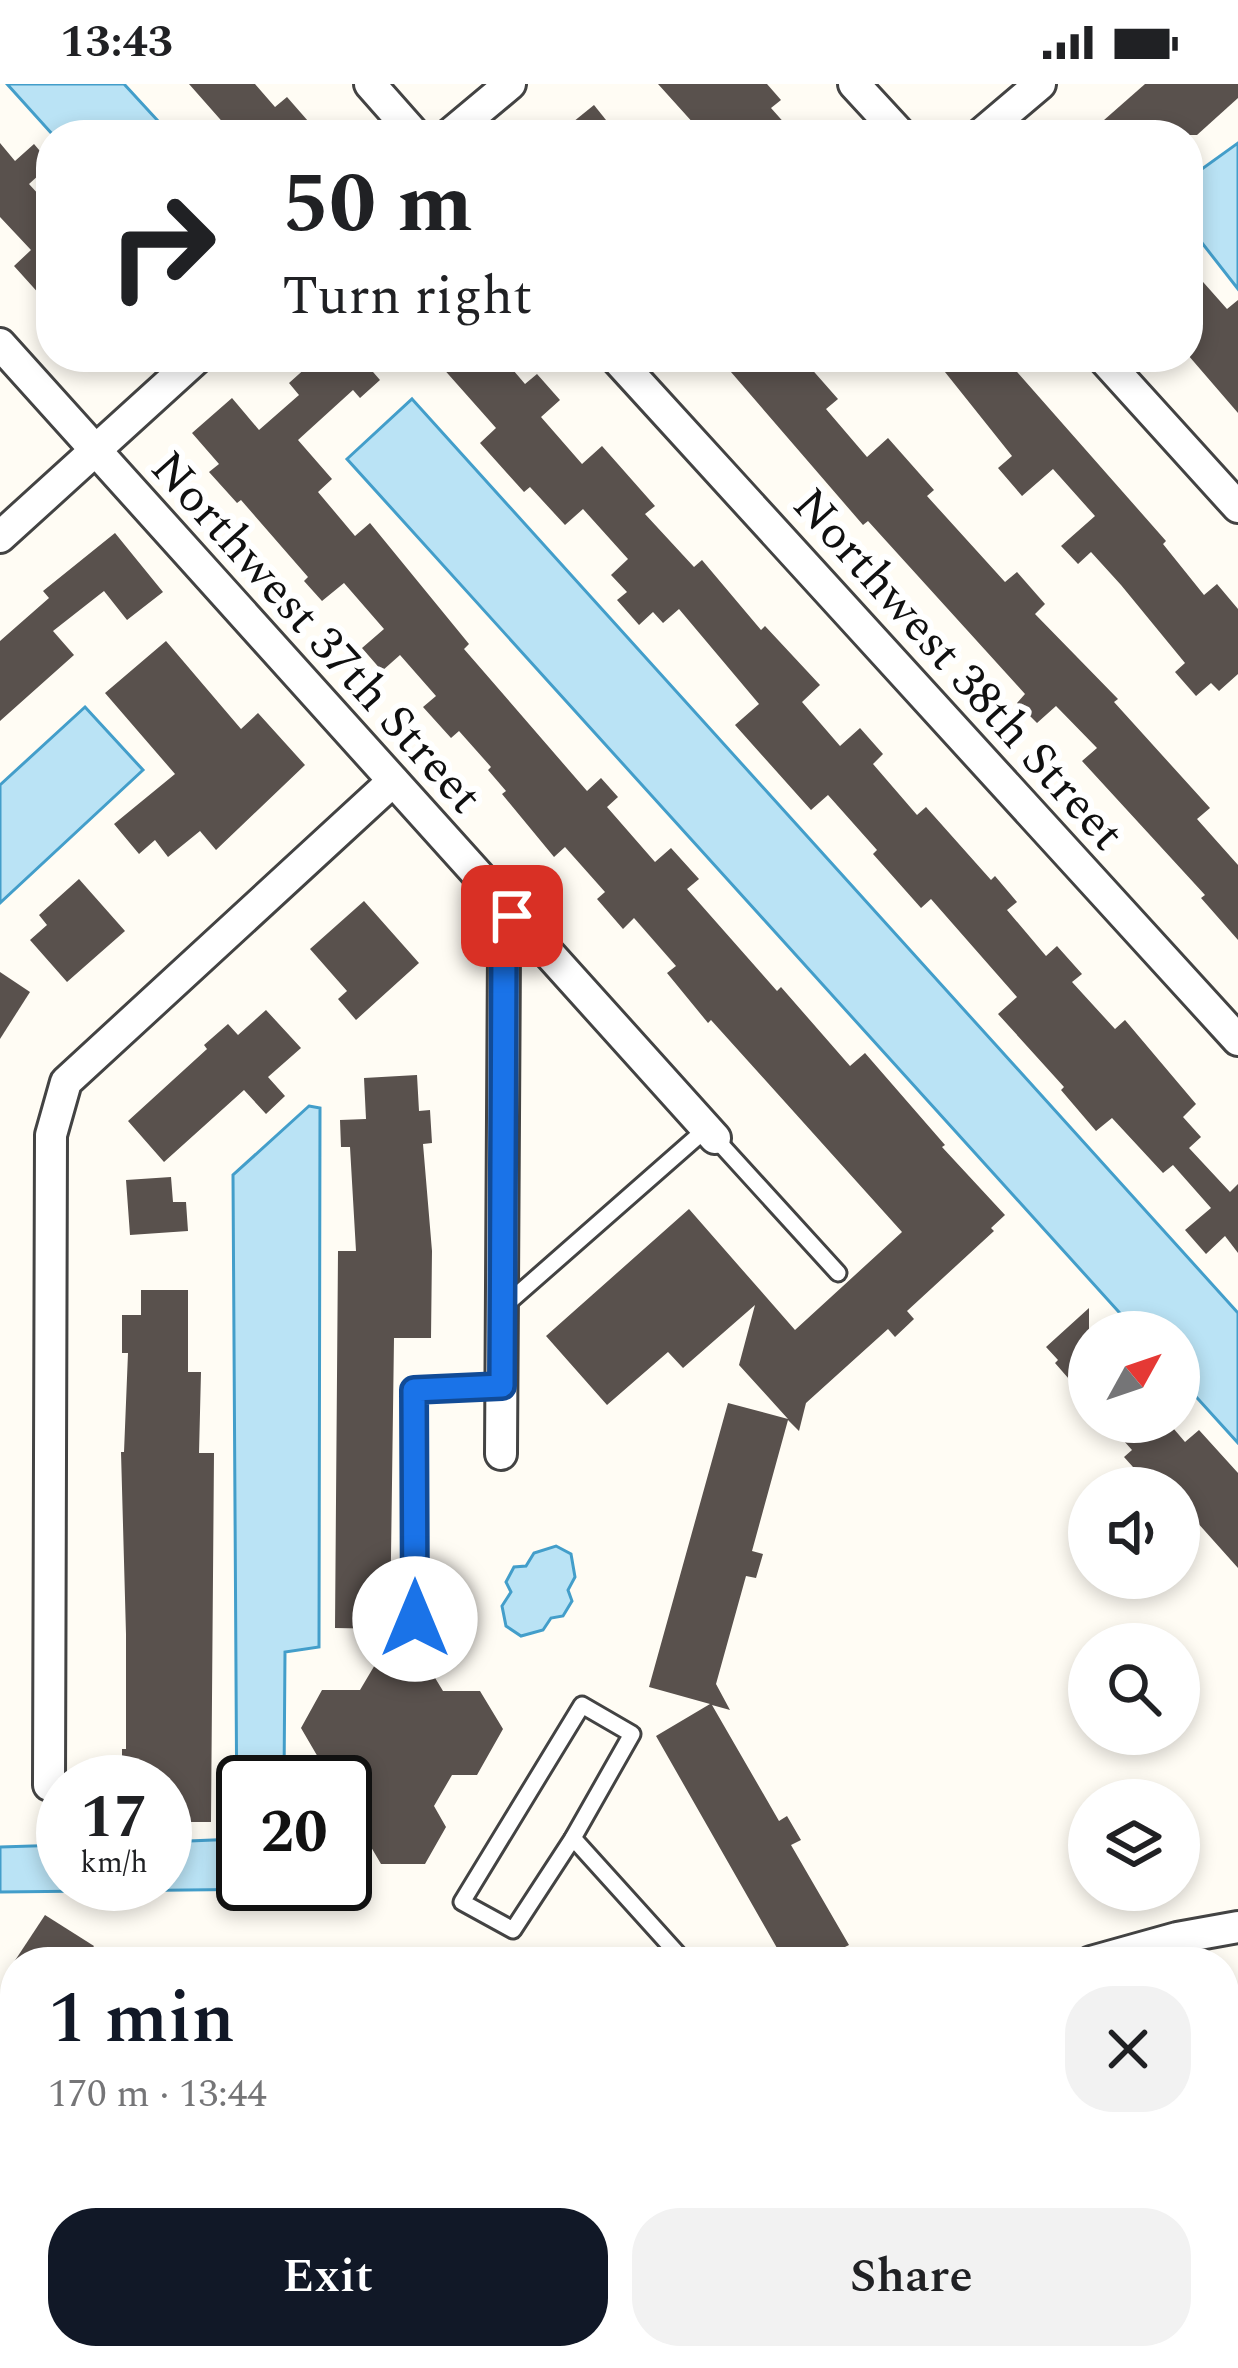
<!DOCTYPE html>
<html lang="en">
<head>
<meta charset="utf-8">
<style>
	:root { --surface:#fff; --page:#f2f2f2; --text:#202124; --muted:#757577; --accent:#111827 }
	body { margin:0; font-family:Spectral,serif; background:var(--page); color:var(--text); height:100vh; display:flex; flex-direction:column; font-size:45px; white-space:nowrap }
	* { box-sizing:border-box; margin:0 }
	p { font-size:39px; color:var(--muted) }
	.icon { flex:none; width:66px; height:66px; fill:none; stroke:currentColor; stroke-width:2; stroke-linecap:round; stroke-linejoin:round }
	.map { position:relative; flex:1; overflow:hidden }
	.side { position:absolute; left:0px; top:1863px; width:1239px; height:423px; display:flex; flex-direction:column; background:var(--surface); border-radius:48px 48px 0 0; box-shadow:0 6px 18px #0003 }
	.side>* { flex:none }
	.guide { position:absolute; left:36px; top:36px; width:1167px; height:252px; border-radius:48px; box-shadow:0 6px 18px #0003; background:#fff; color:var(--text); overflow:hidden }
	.needle { width:78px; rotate:50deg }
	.fabs { position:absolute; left:1068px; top:1227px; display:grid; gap:24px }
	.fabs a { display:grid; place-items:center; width:132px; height:132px; border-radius:50%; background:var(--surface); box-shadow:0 6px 18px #0003; font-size:60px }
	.speed { position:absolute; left:36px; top:1671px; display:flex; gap:24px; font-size:60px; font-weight:700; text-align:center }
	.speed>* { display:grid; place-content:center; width:156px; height:156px; border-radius:50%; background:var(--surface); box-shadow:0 6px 18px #0003; line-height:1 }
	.speed small { font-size:30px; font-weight:400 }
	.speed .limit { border:6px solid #111; border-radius:18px; background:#fff; color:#111 }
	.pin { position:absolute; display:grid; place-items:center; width:102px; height:102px; color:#fff; margin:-51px; border-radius:24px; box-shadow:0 6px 18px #0006 }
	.me { position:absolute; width:132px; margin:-66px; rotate:0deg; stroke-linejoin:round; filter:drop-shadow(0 0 9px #0008) }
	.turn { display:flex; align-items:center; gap:42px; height:252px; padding:0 48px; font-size:54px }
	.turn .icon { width:156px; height:156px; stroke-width:2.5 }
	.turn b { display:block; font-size:84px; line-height:102px }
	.round { display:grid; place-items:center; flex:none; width:126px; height:126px; border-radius:48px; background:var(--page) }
	.overview { display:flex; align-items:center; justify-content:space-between; height:204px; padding:0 48px }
	h1 { font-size:72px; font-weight:600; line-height:90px; color:var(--accent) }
	.button { display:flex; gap:24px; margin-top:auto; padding:24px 48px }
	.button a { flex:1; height:138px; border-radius:48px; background:var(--accent); color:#fff; font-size:48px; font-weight:600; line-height:138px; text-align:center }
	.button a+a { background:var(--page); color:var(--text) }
	.status { display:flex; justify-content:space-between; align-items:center; height:84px; padding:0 60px; background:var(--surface); direction:ltr }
	.status svg { height:33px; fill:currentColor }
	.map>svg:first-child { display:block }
	.water { fill:#bae3f5; stroke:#439eca; stroke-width:3 }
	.building { fill:#59514d }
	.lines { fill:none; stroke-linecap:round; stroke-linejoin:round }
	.service-casing { stroke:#434343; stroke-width:21 }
	.minor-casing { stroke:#434343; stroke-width:36 }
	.service { stroke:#fff; stroke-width:15 }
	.minor { stroke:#fff; stroke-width:30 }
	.route-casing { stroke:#114b97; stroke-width:30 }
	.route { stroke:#1a73e8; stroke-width:21 }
	.labels { text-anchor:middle; stroke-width:12; stroke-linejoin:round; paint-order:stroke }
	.street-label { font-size:48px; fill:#101010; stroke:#fff }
</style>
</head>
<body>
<div class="status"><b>13:43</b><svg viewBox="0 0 49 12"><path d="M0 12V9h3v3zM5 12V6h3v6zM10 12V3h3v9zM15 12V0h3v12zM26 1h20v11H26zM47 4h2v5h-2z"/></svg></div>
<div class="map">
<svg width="1238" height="2284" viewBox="0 0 1238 2284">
	<rect width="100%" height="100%" fill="#fffcf4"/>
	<g class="water">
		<path d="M 7,0 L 124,0 L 170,50 L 53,51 Z"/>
		<path d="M 1238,59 L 1238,205 L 1188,141 L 1188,95 Z"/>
		<path d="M 412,315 L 1238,1229 L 1238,1359 L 1179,1294 L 1179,1248 L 1137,1248 L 347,375 Z"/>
		<path d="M 85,623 L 143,686 L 0,819 L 0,701 Z"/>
		<path d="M 309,1022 L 320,1024 L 319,1563 L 285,1568 L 284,1698 L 243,1698 L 243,1800 L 284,1800 L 284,1805 L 0,1808 L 0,1763 L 63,1761 L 63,1800 L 165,1800 L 165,1758 L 237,1755 L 233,1091 Z"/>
		<path d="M 556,1462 L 571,1470 L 575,1493 L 568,1506 L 572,1517 L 563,1532 L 551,1534 L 543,1546 L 521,1552 L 506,1542 L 502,1522 L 511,1508 L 506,1498 L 514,1483 L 526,1482 L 534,1469 Z"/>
	</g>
	<g class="building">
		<path d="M 189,0 L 255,0 L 275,23 L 287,13 L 308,37 L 296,48 L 299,51 L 234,51 Z"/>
		<path d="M 658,0 L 767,0 L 781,16 L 771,24 L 795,51 L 704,51 Z"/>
		<path d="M 1145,0 L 1238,0 L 1238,14 L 1197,51 L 1087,51 Z"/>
		<path d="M 594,21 L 618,51 L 557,51 Z"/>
		<path d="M 0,59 L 15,77 L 34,60 L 51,80 L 29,100 L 51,124 L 51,223 L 14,182 L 31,166 L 0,133 Z"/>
		<path d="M 1188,181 L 1227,225 L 1238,216 L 1238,329 L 1188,271 Z"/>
		<path d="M 318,273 L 360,273 L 380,296 L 360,314 L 353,306 L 298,356 L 332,395 L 318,408 L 355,452 L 370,439 L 469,560 L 464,565 L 587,707 L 601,694 L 618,713 L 607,723 L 655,778 L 671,764 L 699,795 L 687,805 L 777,907 L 781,903 L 850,982 L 865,969 L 945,1061 L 942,1063 L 1005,1131 L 991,1144 L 994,1147 L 907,1227 L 914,1235 L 895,1253 L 888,1245 L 806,1319 L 799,1347 L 788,1336 L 752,1467 L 763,1470 L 756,1494 L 746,1492 L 716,1600 L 730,1626 L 712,1621 L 779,1737 L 787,1732 L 801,1756 L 791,1761 L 849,1861 L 843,1864 L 851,1878 L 785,1878 L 656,1652 L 710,1620 L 649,1603 L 728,1319 L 788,1335 L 739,1281 L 755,1221 L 683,1284 L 668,1268 L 607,1321 L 546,1252 L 689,1125 L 795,1246 L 902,1148 L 711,936 L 708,939 L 667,889 L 676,882 L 634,834 L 623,845 L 597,815 L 605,808 L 565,763 L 554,773 L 502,710 L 506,707 L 488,686 L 491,683 L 459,647 L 451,654 L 423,623 L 436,612 L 400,571 L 382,587 L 362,564 L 384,545 L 344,499 L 322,517 L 304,497 L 308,493 L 241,416 L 237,419 L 209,388 L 219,380 L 192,349 L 232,314 L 259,346 L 299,311 L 289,299 Z"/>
		<path d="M 433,273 L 502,273 L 525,300 L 537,290 L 560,316 L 541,333 L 582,380 L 602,362 L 655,422 L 645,430 L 694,483 L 702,476 L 761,546 L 765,542 L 820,601 L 802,618 L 840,662 L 860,644 L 883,670 L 873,680 L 917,731 L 926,723 L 991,796 L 995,792 L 1017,818 L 1007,826 L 1046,872 L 1057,862 L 1082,890 L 1072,898 L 1115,945 L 1125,936 L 1196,1020 L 1183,1033 L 1201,1053 L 1189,1064 L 1230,1108 L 1238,1100 L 1238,1169 L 1225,1152 L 1206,1170 L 1185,1146 L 1211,1124 L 1173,1081 L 1163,1089 L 1112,1034 L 1096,1047 L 1061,1006 L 1064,1003 L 998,930 L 1017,913 L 931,815 L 921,824 L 873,770 L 877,766 L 828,711 L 811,726 L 735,641 L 759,620 L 679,525 L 663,539 L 653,528 L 639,541 L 617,516 L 627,508 L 611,491 L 628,475 L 583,425 L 565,441 L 530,403 L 524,408 L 480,359 L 496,344 Z"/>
		<path d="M 718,273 L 801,273 L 838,315 L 826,325 L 867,373 L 888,354 L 934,406 L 927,412 L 1005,498 L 1017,488 L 1045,520 L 1035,530 L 1118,615 L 1114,618 L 1210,724 L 1197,735 L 1238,781 L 1238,856 L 1201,814 L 1205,811 L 1082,677 L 1097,664 L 1056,622 L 1037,639 L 1017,619 L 1025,610 L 868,437 L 863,441 Z"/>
		<path d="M 933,273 L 1004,273 L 1166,457 L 1163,460 L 1204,511 L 1217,500 L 1238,525 L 1238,590 L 1219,607 L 1211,599 L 1196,612 L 1175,588 L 1185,579 L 1121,501 L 1091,468 L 1078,480 L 1061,462 L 1095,432 L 1053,385 L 1022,412 L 998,384 L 1012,372 Z"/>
		<path d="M 115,449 L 163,508 L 127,536 L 104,507 L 53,547 L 74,571 L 0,637 L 0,557 L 49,514 L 43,507 Z"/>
		<path d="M 166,557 L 241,645 L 258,629 L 305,681 L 216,766 L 200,747 L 168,773 L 155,756 L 139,770 L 114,740 L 175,690 L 105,609 Z"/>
		<path d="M 79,795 L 125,847 L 67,898 L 30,856 L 47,841 L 39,831 Z"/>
		<path d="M 364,817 L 419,879 L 356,936 L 338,915 L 347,907 L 310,865 Z"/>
		<path d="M 0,888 L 30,908 L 0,955 Z"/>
		<path d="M 266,926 L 301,964 L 268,993 L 285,1012 L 266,1030 L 244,1006 L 164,1078 L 128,1037 L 207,965 L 204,961 L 228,940 L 238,951 Z"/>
		<path d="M 417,991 L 419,1027 L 430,1026 L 432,1059 L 423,1060 L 432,1167 L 431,1254 L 394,1254 L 390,1545 L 335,1544 L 338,1167 L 356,1167 L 350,1063 L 341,1063 L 340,1036 L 366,1035 L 364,994 Z"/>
		<path d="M 171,1093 L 173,1118 L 186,1118 L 188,1147 L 130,1151 L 126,1096 Z"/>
		<path d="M 141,1206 L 188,1206 L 188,1288 L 201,1288 L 199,1369 L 214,1369 L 211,1738 L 165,1738 L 165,1698 L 122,1698 L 122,1665 L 126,1665 L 126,1550 L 121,1368 L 124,1368 L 128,1269 L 122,1269 L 122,1231 L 141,1231 Z"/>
		<path d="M 1089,1224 L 1089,1318 L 1055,1279 L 1058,1276 L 1046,1263 Z"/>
		<path d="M 1107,1338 L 1168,1338 L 1185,1358 L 1199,1346 L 1238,1389 L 1238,1484 L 1179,1418 L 1179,1404 L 1166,1404 L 1150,1385 L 1142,1393 L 1124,1373 L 1132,1366 Z"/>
		<path d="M 379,1574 L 423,1574 L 443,1607 L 480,1607 L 503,1645 L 477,1691 L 452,1691 L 434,1722 L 446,1743 L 425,1780 L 381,1780 L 361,1746 L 345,1747 L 345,1698 L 312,1698 L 322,1680 L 301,1644 L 322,1606 L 360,1606 Z"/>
		<path d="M 45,1831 L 94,1862 L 83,1878 L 14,1878 Z"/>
	</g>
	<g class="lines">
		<defs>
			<g id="service">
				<path d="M 715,1054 L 838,1189"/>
				<path d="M 501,1225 L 706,1045"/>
				<path d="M 415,1535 L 414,1306 L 501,1302"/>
				<path d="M 582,1621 L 632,1650 L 573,1754 L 513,1846 L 462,1818 Z"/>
				<path d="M 573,1754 L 685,1878"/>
			</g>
			<g id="minor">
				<path d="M 370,0 L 415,51"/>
				<path d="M 854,0 L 901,51"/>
				<path d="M 449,51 L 510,0"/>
				<path d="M 980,51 L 1040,0"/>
				<path d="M 0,260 L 715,1054"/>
				<path d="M 615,273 L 1238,956"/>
				<path d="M 1102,273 L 1238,423"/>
				<path d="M 0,453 L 198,273"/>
				<path d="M 501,1370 L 504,866 L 512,832"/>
				<path d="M 49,1701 L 51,1051 L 66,998 L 393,697"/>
				<path d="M 1091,1878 L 1177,1854 L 1238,1843"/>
				<path d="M 648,2284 L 650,2271"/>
			</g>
		</defs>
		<use href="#service" class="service-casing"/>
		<use href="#minor" class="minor-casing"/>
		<use href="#service" class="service"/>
		<use href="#minor" class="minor"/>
	</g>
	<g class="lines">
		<defs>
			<path id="route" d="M 415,1535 L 414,1306 L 502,1302 L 504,866 L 512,832"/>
		</defs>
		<use href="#route" class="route-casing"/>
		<use href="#route" class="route"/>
	</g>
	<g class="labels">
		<g class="street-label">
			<text transform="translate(318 547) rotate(48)" y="17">Northwest 37th Street</text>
			<text transform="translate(960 584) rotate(48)" y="17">Northwest 38th Street</text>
		</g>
	</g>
</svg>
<div class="fabs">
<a><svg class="needle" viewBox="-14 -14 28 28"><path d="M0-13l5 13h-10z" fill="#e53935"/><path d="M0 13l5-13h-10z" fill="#757577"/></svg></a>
<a><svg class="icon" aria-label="sound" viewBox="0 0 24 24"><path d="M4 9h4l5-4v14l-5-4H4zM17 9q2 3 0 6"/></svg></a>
<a><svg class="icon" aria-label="search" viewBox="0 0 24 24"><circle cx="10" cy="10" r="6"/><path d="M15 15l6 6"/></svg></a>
<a><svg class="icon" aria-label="layers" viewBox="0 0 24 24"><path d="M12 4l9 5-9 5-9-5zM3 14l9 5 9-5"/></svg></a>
</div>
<div class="speed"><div>17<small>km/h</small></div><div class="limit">20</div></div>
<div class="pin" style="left:512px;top:832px;background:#d93025"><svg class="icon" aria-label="arrive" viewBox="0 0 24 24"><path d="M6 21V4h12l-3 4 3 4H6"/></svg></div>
<svg class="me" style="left:415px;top:1535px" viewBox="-20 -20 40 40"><circle r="19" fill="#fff"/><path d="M0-13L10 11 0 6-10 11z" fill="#1a73e8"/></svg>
<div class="guide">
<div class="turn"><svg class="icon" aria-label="right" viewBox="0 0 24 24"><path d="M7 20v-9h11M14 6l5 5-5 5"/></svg><div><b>50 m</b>Turn right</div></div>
</div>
<section class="side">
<div class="overview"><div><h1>1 min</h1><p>170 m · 13:44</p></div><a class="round"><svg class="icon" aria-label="close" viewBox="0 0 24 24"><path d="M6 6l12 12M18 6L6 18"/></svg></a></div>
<div class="button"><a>Exit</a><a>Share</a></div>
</section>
</div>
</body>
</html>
